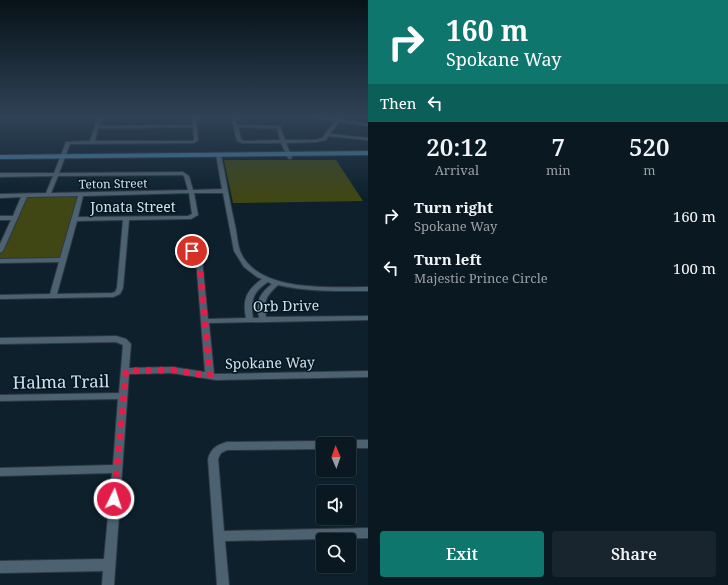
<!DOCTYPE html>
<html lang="en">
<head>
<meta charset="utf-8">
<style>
	:root { --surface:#0a1821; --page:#18252e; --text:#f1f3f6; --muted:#99a0a5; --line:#2a373f; --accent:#0f766e }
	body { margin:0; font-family:"Noto Serif",serif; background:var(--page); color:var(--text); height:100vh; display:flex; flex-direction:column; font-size:15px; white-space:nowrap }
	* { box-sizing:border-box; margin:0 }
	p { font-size:13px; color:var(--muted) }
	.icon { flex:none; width:22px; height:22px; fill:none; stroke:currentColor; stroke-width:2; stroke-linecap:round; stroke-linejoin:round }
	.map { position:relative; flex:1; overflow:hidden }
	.sheet { display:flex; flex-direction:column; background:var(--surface); width:360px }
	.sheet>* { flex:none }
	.hud { background:#0f766e; color:#fff; overflow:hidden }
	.needle { width:26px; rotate:358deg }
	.buttons { position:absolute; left:316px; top:437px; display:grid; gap:8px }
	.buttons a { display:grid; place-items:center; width:40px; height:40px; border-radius:4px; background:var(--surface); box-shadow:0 1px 3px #0004,0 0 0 1px var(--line); font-size:20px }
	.pin { position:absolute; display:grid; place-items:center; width:34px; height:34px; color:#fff; margin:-17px; border:2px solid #fff; border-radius:50%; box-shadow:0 1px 4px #0007 }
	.me { position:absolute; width:44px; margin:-22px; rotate:4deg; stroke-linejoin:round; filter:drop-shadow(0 0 3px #0008) }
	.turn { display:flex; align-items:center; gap:14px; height:84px; padding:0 12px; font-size:18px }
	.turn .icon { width:52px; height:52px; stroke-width:2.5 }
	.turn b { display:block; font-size:28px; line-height:34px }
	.then { display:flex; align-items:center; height:38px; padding:0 12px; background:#0003; gap:8px; font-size:15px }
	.eta { display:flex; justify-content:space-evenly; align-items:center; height:68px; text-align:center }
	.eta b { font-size:24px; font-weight:600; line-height:28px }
	.action { display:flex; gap:8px; margin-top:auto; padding:8px 12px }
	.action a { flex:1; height:46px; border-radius:4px; background:var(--accent); color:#fff; font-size:16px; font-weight:600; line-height:46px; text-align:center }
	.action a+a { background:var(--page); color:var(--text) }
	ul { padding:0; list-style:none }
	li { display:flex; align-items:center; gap:12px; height:52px; padding:0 12px }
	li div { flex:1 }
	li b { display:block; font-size:15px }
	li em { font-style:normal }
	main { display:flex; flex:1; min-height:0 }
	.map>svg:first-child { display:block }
	.green { fill:#404714 }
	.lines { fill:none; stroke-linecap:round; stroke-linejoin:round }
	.minor-casing { stroke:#2f3843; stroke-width:2 }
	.major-casing { stroke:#2f3843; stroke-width:2 }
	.minor { fill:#4d6270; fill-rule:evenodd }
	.major { fill:#4381a5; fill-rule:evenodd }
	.route { stroke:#e11d48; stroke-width:7; stroke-dasharray:0 12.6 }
	.labels { text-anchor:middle; stroke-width:3; stroke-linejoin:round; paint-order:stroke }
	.far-street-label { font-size:12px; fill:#d4e0e8; stroke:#051722 }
	.street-label { font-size:14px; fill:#d4e0e8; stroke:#051722 }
	.near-street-label { font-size:17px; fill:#d4e0e8; stroke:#051722 }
</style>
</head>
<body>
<main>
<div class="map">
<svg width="368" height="585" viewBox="0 0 368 585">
	<rect width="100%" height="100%" fill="#0d202c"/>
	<g class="green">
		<path d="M 224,160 L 336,160 L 363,201 L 233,203 Z"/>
		<path d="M 27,196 L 78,196 L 60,258 L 0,259 L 0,255 Z"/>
	</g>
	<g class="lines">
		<defs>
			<g id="minor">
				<path d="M 98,116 L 102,116 L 99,126 L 193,125 L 192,116 L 196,116 L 198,140 L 194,143 L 70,144 L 59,173 L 183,172 L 189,176 L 193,190 L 222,189 L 216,154 L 220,153 C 223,161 224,171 226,180 C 229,196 232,213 236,230 C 237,237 238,245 240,251 C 257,293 331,287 368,287 L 368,291 C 338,291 308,292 278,285 C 266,296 263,301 266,317 L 368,316 L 368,320 L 209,323 L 214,374 L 368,371 L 368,377 L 216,380 L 172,373 L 129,374 L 114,585 L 102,585 L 103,571 L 0,573 L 0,561 L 104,559 L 112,473 L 0,476 L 0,468 L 113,465 L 118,399 L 0,401 L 0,395 L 119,393 L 123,345 L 116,342 L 0,344 L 0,338 L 116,336 L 126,339 L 131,344 L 129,368 L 172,367 L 205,372 L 196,259 L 189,251 L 192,249 L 194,250 L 202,259 L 208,319 L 246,318 C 242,299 247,290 262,279 L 257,277 L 244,267 L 234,251 L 223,193 L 194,193 L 198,215 L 191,219 L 129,220 L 123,288 L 120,294 L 113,297 L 0,299 L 0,295 L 50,294 L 59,262 L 0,263 L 0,259 L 60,258 L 78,196 L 27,197 L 3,251 L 0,253 L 0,244 L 11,220 L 0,220 L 0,216 L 13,216 L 21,197 L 0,198 L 0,194 L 46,193 L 53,176 L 0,177 L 0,173 L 54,173 L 66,142 L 90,141 ZM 193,127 L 194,140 L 193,141 L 95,141 L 98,128 ZM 182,175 L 184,176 L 188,190 L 51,193 L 58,176 ZM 189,193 L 192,214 L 188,216 L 78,217 L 83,196 ZM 123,220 L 117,288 L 115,292 L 112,293 L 57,294 L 77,221 ZM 268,282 L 272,284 C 259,294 256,301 259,318 L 253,318 C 250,300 253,292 268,282 Z"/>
				<path d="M 231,116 L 235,116 L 237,125 L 280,126 L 285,140 L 316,140 L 322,138 L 335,121 L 310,116 L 322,116 L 368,124 L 368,126 L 339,122 L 330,134 L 368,138 L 368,140 L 328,136 L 326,140 L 316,142 L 286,143 L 292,158 L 290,159 L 288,158 L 281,143 L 243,143 L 237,141 ZM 238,127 L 277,128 L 280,140 L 244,141 L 241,139 Z"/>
				<path d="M 349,440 L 368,440 L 368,448 L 349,448 L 349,444 L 344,444 L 346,441 Z"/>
				<path d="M 323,441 L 326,442 L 327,444 L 323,444 L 323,449 L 227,450 L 221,453 L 218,459 L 224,531 L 368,528 L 368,538 L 225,541 L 229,585 L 217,585 L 208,459 C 211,448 217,445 227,442 Z"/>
			</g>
			<path id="major" d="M 368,151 L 368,155 L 0,159 L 0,155 Z"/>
		</defs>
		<use href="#minor" class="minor-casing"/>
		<use href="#major" class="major-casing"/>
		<use href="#minor" class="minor"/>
		<use href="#major" class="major"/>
	</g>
	<linearGradient id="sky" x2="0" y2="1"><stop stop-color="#071218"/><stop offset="0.59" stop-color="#2f4256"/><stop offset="1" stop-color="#2f4256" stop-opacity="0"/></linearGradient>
	<rect width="368" height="198" fill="url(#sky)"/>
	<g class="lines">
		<path class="route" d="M 114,499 L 126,371 L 172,370 L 210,376 L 199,259 L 192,251"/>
	</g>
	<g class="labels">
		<g class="far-street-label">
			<text transform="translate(113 184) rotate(-1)" y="4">Teton Street</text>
		</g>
		<g class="street-label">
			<text x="133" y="212">Jonata Street</text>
			<text transform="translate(286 306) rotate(-1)" y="5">Orb Drive</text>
			<text transform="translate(270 363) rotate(-1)" y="5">Spokane Way</text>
		</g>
		<g class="near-street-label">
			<text transform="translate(61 382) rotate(-1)" y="6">Halma Trail</text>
		</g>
	</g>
</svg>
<div class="buttons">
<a><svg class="needle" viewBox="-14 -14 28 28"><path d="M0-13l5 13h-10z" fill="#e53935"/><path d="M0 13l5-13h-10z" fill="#99a0a5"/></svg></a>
<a><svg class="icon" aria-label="sound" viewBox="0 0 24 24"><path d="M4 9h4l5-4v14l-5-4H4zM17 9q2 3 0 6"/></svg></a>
<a><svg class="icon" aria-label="search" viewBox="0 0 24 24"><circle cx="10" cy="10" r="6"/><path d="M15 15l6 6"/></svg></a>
</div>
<div class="pin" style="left:192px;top:251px;background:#d93025"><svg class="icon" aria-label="arrive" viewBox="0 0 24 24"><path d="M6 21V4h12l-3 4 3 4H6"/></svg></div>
<svg class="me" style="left:114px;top:499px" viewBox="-20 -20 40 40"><circle r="17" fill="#e11d48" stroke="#fff" stroke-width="3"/><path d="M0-11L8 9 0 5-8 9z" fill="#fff"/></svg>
</div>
<section class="sheet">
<div class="hud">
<div class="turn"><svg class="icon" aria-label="right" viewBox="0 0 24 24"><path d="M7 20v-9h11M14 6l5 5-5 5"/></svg><div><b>160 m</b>Spokane Way</div></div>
<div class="then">Then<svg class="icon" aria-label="left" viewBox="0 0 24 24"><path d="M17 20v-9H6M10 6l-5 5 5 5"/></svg></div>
</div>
<div class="eta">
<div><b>20:12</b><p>Arrival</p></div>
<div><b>7</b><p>min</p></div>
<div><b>520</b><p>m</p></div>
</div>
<ul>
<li><svg class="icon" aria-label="right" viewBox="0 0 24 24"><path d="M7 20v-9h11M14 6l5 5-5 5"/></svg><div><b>Turn right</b><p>Spokane Way</p></div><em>160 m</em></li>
<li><svg class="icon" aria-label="left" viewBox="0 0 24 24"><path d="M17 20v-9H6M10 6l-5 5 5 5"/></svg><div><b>Turn left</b><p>Majestic Prince Circle</p></div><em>100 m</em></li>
</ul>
<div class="action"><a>Exit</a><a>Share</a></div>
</section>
</main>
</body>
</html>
